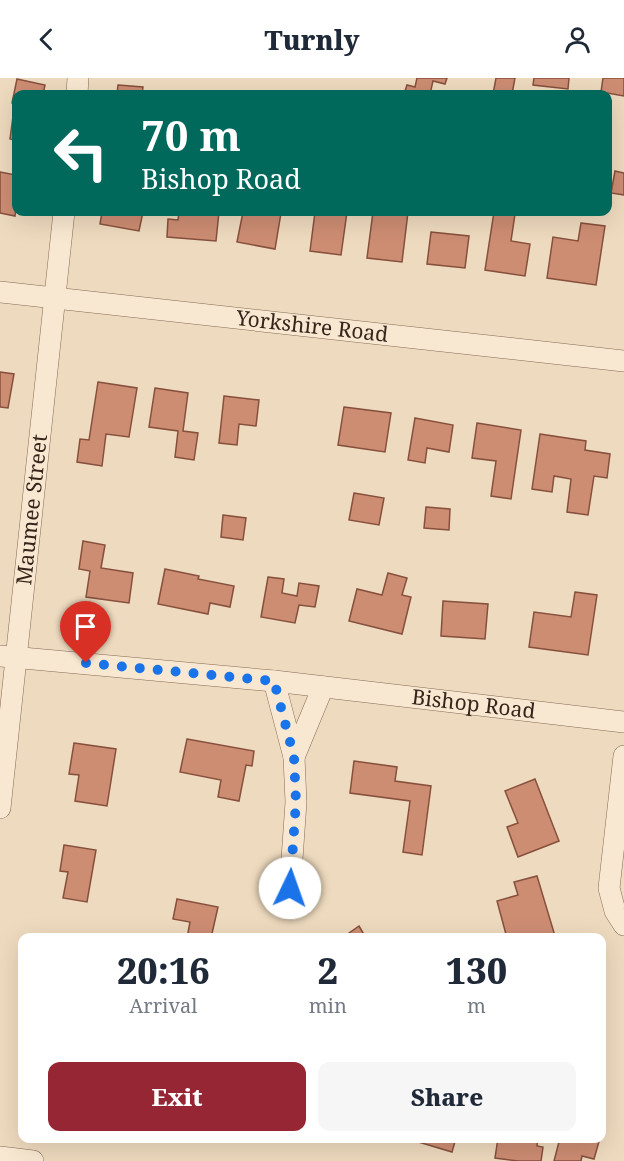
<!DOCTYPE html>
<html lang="en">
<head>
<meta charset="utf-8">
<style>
	:root { --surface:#fff; --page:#f6f6f7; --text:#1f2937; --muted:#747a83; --accent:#962634 }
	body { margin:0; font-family:"Noto Serif",serif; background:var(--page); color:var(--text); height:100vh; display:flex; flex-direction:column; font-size:22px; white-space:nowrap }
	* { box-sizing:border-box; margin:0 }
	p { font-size:20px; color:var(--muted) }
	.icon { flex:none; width:33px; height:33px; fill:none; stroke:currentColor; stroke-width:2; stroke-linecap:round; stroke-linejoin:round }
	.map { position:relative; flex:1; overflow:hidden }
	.sheet { position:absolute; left:18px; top:855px; width:588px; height:210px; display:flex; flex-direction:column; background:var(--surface); border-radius:12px; box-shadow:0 6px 24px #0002 }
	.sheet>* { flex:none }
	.top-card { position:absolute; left:12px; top:12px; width:600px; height:126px; border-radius:12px; box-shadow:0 6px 24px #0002; background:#00695c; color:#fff; overflow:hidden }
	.pin { position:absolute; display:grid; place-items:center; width:51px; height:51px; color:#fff; margin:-62px -26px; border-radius:50% 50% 50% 0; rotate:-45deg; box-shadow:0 0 6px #0007 }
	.pin .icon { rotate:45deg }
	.me { position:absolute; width:66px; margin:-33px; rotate:3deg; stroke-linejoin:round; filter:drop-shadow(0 0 4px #0008) }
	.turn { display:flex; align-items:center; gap:21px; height:126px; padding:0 30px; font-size:27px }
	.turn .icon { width:78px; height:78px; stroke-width:2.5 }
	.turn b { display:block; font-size:42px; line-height:51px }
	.eta { display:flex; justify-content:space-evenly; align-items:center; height:102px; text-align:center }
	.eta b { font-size:36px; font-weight:800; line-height:42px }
	.cta { display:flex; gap:12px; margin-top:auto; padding:12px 30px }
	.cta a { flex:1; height:69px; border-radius:12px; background:var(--accent); color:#fff; font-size:24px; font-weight:800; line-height:69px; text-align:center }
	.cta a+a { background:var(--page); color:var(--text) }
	header { display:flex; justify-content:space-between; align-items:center; height:78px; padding:0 30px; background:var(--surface); font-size:27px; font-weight:800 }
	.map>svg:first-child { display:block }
	.building { fill:#cd8d73; stroke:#86503c; stroke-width:1.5 }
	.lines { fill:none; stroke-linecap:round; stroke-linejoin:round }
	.minor-casing { stroke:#866a56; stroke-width:22 }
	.minor { stroke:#f9e8d1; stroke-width:21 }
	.route { stroke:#1a73e8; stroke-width:10; stroke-dasharray:0 18 }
	.labels { text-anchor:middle; stroke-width:5; stroke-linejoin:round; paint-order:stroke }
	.street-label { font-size:21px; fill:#35251b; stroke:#f6e5cd }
</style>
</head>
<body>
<header><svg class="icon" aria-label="back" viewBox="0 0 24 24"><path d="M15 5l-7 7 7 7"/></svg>Turnly<svg class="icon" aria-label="person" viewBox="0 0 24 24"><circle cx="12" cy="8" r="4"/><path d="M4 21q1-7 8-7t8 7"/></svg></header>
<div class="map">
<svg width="624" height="1083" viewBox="0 0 624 1083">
	<rect width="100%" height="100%" fill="#eedabe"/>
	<g class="building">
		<path d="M 417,0 L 447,0 L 445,6 L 433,3 L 430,16 L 404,16 L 407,7 L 415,9 Z"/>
		<path d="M 496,0 L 515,0 L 512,16 L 493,16 Z"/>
		<path d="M 534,0 L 569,0 L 568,11 L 533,7 Z"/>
		<path d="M 603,0 L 624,0 L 624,18 L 601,14 Z"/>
		<path d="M 17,1 L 45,7 L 43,16 L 16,16 L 16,26 L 12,25 Z"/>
		<path d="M 118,7 L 143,9 L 142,16 L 117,16 Z"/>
		<path d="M 14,31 L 16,31 L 16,62 L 10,61 Z"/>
		<path d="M 615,93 L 624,95 L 624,117 L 611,115 Z"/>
		<path d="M 0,94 L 16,97 L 16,129 L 15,138 L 0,135 Z"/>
		<path d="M 102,134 L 143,134 L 139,153 L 100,146 Z"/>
		<path d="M 179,134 L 219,134 L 216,163 L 167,159 L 168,141 L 178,142 Z"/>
		<path d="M 243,134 L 273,134 L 281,135 L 275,171 L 237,164 Z"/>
		<path d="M 315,134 L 347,134 L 341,177 L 310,173 Z"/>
		<path d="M 373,134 L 408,134 L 402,184 L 367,180 Z"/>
		<path d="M 494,134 L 515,136 L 511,163 L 530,166 L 525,198 L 485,192 Z"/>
		<path d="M 581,145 L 605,148 L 596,207 L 547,200 L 553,159 L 578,163 Z"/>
		<path d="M 431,154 L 469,158 L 465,190 L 427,186 Z"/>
		<path d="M 0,294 L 14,296 L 8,330 L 0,329 Z"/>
		<path d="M 98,304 L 137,310 L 129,359 L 106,356 L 102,388 L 77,384 L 80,361 L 89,362 Z"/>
		<path d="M 155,310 L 188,315 L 183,353 L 198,355 L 194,382 L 175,379 L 178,353 L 149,349 Z"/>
		<path d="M 224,318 L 259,322 L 256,348 L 239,346 L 237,367 L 219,365 Z"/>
		<path d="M 344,329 L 391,335 L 385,374 L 338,367 Z"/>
		<path d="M 415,340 L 453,347 L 449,374 L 427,370 L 425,385 L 408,382 Z"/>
		<path d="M 477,345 L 521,352 L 511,421 L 491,418 L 496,383 L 472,380 Z"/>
		<path d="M 540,356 L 586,363 L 585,372 L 610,376 L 607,400 L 594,398 L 588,437 L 567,434 L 571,401 L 554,398 L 552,414 L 532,411 Z"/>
		<path d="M 354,415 L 384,420 L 379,447 L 349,442 Z"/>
		<path d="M 426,429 L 450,431 L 449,452 L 424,450 Z"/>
		<path d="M 223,437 L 246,440 L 243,462 L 221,459 Z"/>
		<path d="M 83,463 L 105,467 L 101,490 L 133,495 L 129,525 L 86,519 L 90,493 L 79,491 Z"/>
		<path d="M 165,491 L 199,498 L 198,501 L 234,508 L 230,529 L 210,525 L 208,536 L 158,526 Z"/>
		<path d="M 388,495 L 407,500 L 402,517 L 411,519 L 402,556 L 349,543 L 357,511 L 382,517 Z"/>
		<path d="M 268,499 L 284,501 L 282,515 L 297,518 L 299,505 L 319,508 L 315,529 L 299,527 L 295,545 L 261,539 Z"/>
		<path d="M 575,514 L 597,517 L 588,577 L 529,569 L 534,534 L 571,539 Z"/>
		<path d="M 443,523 L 488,526 L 485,561 L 441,558 Z"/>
		<path d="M 187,661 L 254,673 L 252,688 L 246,687 L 239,723 L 218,719 L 221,702 L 180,694 Z"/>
		<path d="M 74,665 L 116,671 L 107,728 L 75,723 L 79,697 L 69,696 Z"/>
		<path d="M 354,683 L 397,689 L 395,703 L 431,708 L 422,777 L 403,774 L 410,723 L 350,715 Z"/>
		<path d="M 535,701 L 559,763 L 518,779 L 507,749 L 518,745 L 505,713 Z"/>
		<path d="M 64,767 L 96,772 L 87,824 L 63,820 L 68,794 L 60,793 Z"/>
		<path d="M 537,798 L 555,858 L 549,860 L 507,860 L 497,823 L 518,817 L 514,804 Z"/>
		<path d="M 177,821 L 218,829 L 211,860 L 187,860 L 190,844 L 173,841 Z"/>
		<path d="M 359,848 L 366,860 L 342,860 Z"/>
		<path d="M 416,1060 L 456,1060 L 452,1074 L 415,1063 Z"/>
		<path d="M 498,1060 L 538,1060 L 537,1068 L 543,1069 L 541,1083 L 518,1083 L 495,1080 Z"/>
		<path d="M 560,1060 L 600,1060 L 594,1081 L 582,1078 L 581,1083 L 554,1083 Z"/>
	</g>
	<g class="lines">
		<defs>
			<g id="minor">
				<path d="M 77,16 L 78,0"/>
				<path id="s1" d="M 0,214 L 624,283"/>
				<path id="s2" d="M 0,578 L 274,603 L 624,644"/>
				<path d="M 274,603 L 294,679 L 296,724 L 290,810"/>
				<path d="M 624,678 L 609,810 L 615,833 L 624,847"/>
				<path d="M 294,679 L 323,609"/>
				<path id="s3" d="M 0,730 L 64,134"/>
				<path d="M 0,1079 L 33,1083"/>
			</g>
		</defs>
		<use href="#minor" class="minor-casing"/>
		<use href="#minor" class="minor"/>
	</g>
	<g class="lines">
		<path class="route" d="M 86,585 L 274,603 L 294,679 L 296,724 L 290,810"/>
	</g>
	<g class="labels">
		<g class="street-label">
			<text dy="7" stroke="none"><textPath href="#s1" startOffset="314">Yorkshire Road</textPath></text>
			<text dy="7" stroke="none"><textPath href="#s3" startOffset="300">Maumee Street</textPath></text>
			<text dy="7" stroke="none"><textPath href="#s2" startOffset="476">Bishop Road</textPath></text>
		</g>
	</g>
</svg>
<div class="pin" style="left:86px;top:585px;background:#d93025"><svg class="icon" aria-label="arrive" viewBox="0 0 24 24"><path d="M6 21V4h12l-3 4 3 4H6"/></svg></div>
<svg class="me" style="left:290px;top:810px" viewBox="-20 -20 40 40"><circle r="19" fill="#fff"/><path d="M0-13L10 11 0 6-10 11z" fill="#1a73e8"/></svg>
<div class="top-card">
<div class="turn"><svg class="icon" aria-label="left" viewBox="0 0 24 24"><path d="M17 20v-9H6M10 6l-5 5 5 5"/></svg><div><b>70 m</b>Bishop Road</div></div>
</div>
<section class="sheet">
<div class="eta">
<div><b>20:16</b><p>Arrival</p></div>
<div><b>2</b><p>min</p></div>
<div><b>130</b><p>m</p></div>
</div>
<div class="cta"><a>Exit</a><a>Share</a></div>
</section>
</div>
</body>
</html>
